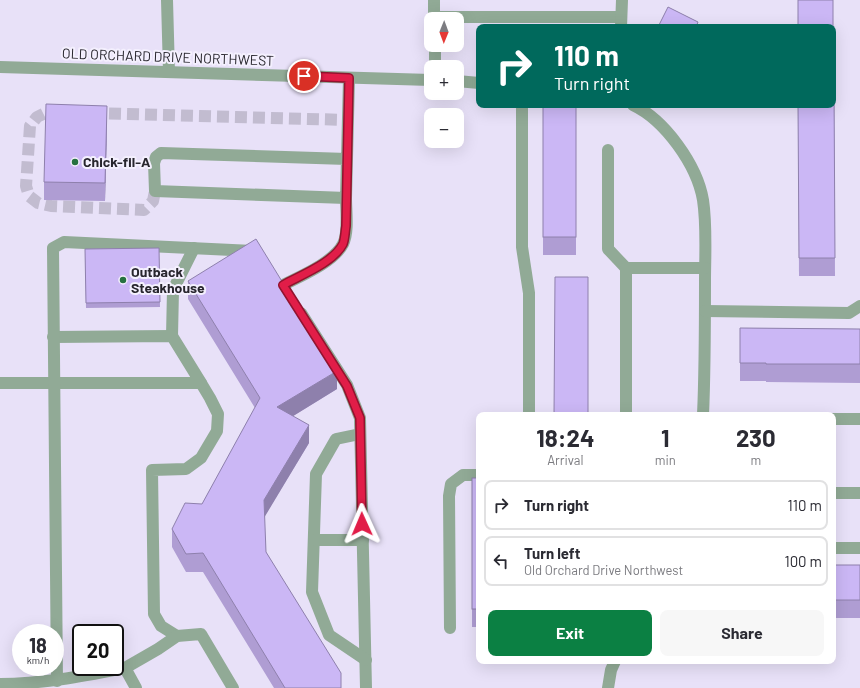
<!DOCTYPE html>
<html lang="en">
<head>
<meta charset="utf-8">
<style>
	:root { --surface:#fff; --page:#f7f7f7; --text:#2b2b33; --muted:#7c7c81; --line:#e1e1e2; --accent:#0b8043 }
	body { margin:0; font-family:Barlow,sans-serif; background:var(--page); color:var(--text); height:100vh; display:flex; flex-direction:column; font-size:15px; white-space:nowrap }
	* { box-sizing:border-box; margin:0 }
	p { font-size:13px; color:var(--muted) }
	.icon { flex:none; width:22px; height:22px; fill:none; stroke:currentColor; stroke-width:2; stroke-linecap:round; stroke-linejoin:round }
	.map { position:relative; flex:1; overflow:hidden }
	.panel { position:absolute; left:476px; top:412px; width:360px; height:252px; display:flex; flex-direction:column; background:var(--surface); border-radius:8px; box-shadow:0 4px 16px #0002 }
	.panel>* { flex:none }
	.guide { position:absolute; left:476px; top:24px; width:360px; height:84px; border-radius:8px; box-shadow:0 4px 16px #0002; background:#00695c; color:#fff; overflow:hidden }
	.needle { width:26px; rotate:181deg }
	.controls { position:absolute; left:424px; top:12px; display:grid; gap:8px }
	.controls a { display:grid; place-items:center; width:40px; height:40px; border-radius:8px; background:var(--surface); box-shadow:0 4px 16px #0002; font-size:20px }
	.speed { position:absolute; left:12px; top:624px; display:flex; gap:8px; font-size:20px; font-weight:700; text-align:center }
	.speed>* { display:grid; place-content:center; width:52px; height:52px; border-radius:50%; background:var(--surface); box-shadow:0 4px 16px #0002; line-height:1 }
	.speed small { font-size:10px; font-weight:400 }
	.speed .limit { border:2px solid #111; border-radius:6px; background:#fff; color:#111 }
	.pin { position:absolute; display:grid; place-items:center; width:34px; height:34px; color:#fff; margin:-17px; border:2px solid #fff; border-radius:50%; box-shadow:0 1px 4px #0007 }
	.me { position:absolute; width:44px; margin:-22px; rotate:359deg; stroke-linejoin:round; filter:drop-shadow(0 0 3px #0008) }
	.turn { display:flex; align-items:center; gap:14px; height:84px; padding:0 12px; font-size:18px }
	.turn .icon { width:52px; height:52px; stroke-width:2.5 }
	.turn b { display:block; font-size:28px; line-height:34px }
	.eta { display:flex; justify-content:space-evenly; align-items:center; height:68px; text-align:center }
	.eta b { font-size:24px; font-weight:700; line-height:28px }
	.primary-button { display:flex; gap:8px; margin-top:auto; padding:8px 12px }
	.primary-button a { flex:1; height:46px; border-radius:8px; background:var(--accent); color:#fff; font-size:16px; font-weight:700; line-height:46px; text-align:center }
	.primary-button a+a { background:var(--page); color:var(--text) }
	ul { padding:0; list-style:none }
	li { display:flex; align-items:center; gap:12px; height:50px; margin:0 8px 6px; padding:0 4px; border:2px solid var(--line); border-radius:8px }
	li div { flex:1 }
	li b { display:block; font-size:15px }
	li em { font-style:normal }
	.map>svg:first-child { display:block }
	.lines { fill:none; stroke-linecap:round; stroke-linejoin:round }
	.minor-tunnel { stroke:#c2bcd0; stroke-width:12; stroke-dasharray:12 6; stroke-linecap:butt }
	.minor { stroke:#91aa96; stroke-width:12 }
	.wall { fill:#af9dd3 }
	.shaded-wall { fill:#8e80ac }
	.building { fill:#cbb7f5; stroke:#8e80ac }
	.route-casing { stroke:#92132f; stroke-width:10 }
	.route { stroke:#e11d48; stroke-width:7 }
	.poi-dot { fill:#267140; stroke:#f4f0fe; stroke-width:1.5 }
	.labels { text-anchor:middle; stroke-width:4; stroke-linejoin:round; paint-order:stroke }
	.street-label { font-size:14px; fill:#28262e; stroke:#f4f0fe }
	.poi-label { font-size:14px; font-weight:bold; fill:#28262e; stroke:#f4f0fe; text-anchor:start }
</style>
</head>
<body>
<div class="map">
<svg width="860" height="688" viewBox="0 0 860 688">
	<rect width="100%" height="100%" fill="#e8e1f8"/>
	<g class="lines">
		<g class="minor-tunnel">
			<path d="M 61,113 L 47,112 L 37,117 L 30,126 L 26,186 L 29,196 L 38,203 L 51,206 L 144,210 L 153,201 L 155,191"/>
			<path d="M 91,113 L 348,120"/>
		</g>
		<g class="minor">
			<path d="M 167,0 L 169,72"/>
			<path d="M 434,0 L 434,19"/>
			<path d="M 434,17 L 621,17"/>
			<path d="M 621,27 L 622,0"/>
			<path d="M 435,45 L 435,67"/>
			<path d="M 0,67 L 431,80"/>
			<path d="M 457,81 L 479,83"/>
			<path d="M 522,105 L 522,247 L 529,293 L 529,415"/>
			<path d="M 633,105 C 665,120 697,165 703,200 C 707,226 705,255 705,281 C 705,326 705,371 703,415"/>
			<path d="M 608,150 L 608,249 L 626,268"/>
			<path d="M 347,159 L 161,153 L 156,157 L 154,163 L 155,191 L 346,198 L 349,78"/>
			<path d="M 283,285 C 301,276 334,262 343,244 C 349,232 346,211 346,198"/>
			<path d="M 705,311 L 849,313 L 860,306"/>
			<path d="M 301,313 L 347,385 L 360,418 L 366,688"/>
			<path d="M 172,336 L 173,290 L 194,248"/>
			<path d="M 53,337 L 172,336 L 201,383"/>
			<path d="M 0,383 L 201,383 L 210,398 L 218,414 L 217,431 L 201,458 L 186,469 L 152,470 L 154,614 L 161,626 L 177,636"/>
			<path d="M 626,415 L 626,268 L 705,268"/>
			<path d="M 833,419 L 860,419"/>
			<path d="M 360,434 L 336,439 L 316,474 L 312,592 L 329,635 L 366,660"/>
			<path d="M 833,493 L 860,493"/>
			<path d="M 314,540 L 363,540"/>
			<path d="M 833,548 L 860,548"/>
			<path d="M 450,628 L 449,496 L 451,484 L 463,475 L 479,475"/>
			<path d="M 125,668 L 158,649 L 177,636 L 201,634 L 233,688"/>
			<path d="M 57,681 L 53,248 L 64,242 L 253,251"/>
			<path d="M 0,684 C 42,684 83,676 125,668 L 136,688"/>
			<path d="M 608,688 L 611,670 L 615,661"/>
		</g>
	</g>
	<g class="wall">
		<path d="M 834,86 L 835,276 L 799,276 L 798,105 Z"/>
		<rect x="543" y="106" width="33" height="149"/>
		<path d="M 107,124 L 105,201 L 44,200 L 44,182 Z"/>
		<path d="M 159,248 L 160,307 L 86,308 L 85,249 Z"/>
		<path d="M 188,281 L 337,389 L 293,416 L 309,443 L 264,517 L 266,552 L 341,688 L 274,688 L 203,572 L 186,572 L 172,547 L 172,529 L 202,504 L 255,408 L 188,299 Z"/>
		<path d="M 740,328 L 860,329 L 860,383 L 766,382 L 766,381 L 740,381 Z"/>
		<rect x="472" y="478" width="7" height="149"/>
		<rect x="833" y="565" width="27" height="53"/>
	</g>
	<g class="shaded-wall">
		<path d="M 107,106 L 107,124 L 105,201 L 105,183 Z"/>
		<path d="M 337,371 L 337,389 L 277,426 L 277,407 Z"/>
		<path d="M 309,425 L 309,443 L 264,518 L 264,500 Z"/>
	</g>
	<g class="building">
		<rect x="798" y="0" width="35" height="27"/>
		<path d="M 668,7 L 698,22 L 696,27 L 658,27 Z"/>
		<path d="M 833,86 L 834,86 L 835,258 L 799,258 L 798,105 L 833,105 Z"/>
		<path d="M 46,104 L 107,106 L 105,183 L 44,182 Z"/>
		<rect x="543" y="106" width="33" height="131"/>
		<path d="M 256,239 L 337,371 L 277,407 L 309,425 L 264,500 L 266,552 L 341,673 L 341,688 L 285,688 L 203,553 L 186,554 L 172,529 L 185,503 L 202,504 L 260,398 L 188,281 Z"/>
		<path d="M 159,248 L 160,302 L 86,303 L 85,249 Z"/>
		<path d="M 555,277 L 588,277 L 588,415 L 554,415 Z"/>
		<path d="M 740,328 L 860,329 L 860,364 L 766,364 L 766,363 L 740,363 Z"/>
		<rect x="472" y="478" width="7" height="131"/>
		<rect x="833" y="565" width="27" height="35"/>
	</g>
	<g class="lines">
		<defs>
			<path id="route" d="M 304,76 L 349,78 L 346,226 C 345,232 345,239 343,244 C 333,263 301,275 283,285 L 347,386 L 360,418 L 362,524"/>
		</defs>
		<use href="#route" class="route-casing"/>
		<use href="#route" class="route"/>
	</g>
	<g class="poi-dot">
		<circle cx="75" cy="162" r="4"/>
		<circle cx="123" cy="280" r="4"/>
	</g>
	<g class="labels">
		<g class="street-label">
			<text transform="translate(168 57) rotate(2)" y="5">OLD ORCHARD DRIVE NORTHWEST</text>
		</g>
		<g class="poi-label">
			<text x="83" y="167">Chick-fil-A</text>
			<text x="131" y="277">Outback<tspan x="131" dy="16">Steakhouse</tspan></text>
		</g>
	</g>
</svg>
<div class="controls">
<a><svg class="needle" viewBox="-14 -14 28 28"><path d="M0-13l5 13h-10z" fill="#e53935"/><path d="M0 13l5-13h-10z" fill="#7c7c81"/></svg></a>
<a>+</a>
<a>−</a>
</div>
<div class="speed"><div>18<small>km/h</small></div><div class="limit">20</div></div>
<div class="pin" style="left:304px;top:76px;background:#d93025"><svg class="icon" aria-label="arrive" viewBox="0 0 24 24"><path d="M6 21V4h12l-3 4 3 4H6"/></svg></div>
<svg class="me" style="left:362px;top:524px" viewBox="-20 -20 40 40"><path d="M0-17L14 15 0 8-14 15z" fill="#e11d48" stroke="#fff" stroke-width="4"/></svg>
<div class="guide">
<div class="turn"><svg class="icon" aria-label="right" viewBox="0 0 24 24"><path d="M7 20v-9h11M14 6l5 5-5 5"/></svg><div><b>110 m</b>Turn right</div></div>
</div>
<section class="panel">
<div class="eta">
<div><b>18:24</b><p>Arrival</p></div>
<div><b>1</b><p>min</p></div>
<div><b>230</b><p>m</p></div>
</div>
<ul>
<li><svg class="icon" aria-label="right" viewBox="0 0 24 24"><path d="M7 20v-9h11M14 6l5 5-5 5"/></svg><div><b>Turn right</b></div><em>110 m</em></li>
<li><svg class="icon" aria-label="left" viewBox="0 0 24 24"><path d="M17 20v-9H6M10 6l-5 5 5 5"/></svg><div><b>Turn left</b><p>Old Orchard Drive Northwest</p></div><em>100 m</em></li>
</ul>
<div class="primary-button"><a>Exit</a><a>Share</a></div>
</section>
</div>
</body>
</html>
